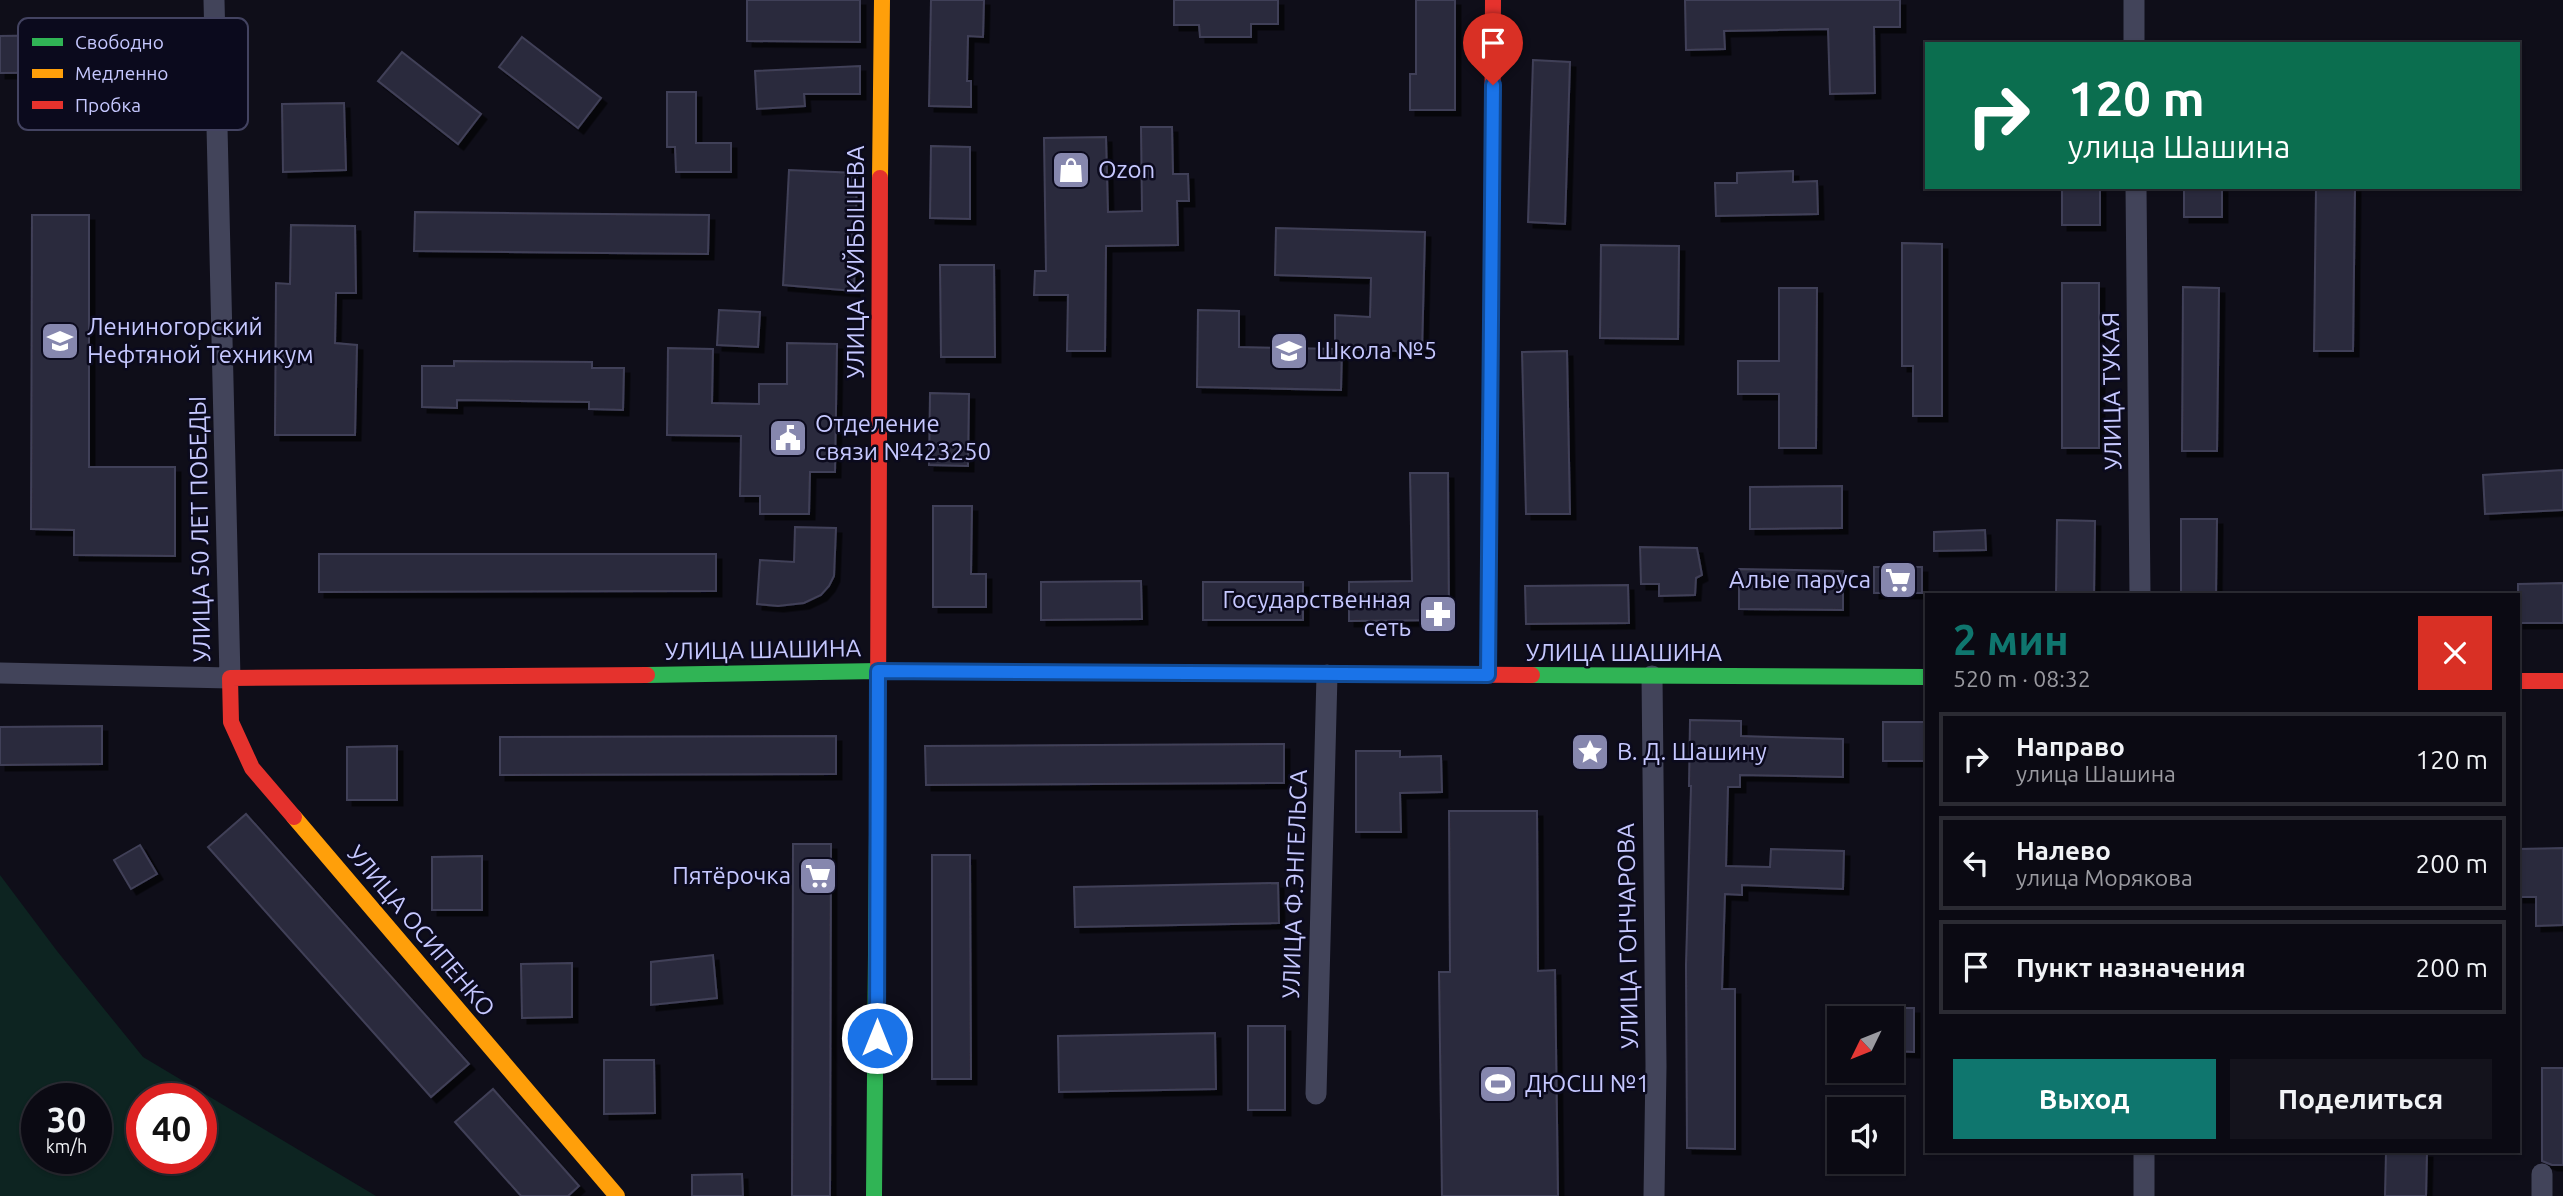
<!DOCTYPE html>
<html lang="ru">
<head>
<meta charset="utf-8">
<style>
	:root { --surface:#0b0a13; --page:#14131c; --text:#f1f3f6; --muted:#9a9aa0; --line:#2b2b33; --accent:#0f766e }
	body { margin:0; font-family:Ubuntu,sans-serif; background:var(--page); color:var(--text); height:100vh; display:flex; flex-direction:column; font-size:26px; white-space:nowrap }
	* { box-sizing:border-box; margin:0 }
	p { font-size:23px; color:var(--muted) }
	.icon { flex:none; width:38px; height:38px; fill:none; stroke:currentColor; stroke-width:2; stroke-linecap:round; stroke-linejoin:round }
	.map { position:relative; flex:1; overflow:hidden }
	.drawer { position:absolute; left:1925px; top:593px; width:595px; height:560px; display:flex; flex-direction:column; background:var(--surface); border-radius:0px; box-shadow:0 2px 5px #0004,0 0 0 2px var(--line) }
	.drawer>* { flex:none }
	.hud { position:absolute; left:1925px; top:42px; width:595px; height:147px; border-radius:0px; box-shadow:0 2px 5px #0004,0 0 0 2px var(--line); background:#0b6e4f; color:#fff; overflow:hidden }
	.needle { width:46px; rotate:227deg }
	.buttons { position:absolute; left:1827px; top:1006px; display:grid; gap:14px }
	.buttons a { display:grid; place-items:center; width:77px; height:77px; border-radius:0px; background:var(--surface); box-shadow:0 2px 5px #0004,0 0 0 2px var(--line); font-size:35px }
	.speed { position:absolute; left:21px; top:1083px; display:flex; gap:14px; font-size:35px; font-weight:700; text-align:center }
	.speed>* { display:grid; place-content:center; width:91px; height:91px; border-radius:50%; background:var(--surface); box-shadow:0 2px 5px #0004,0 0 0 2px var(--line); line-height:1 }
	.speed small { font-size:18px; font-weight:400 }
	.speed .limit { border:10px solid #d22; background:#fff; color:#111 }
	.pin { position:absolute; display:grid; place-items:center; width:60px; height:60px; color:#fff; margin:-72px -30px; border-radius:50% 50% 50% 0; rotate:-45deg; box-shadow:0 0 7px #0007 }
	.pin .icon { rotate:45deg }
	.me { position:absolute; width:77px; margin:-38px; rotate:0deg; stroke-linejoin:round; filter:drop-shadow(0 0 5px #0008) }
	.turn { display:flex; align-items:center; gap:24px; height:147px; padding:0 28px; font-size:32px }
	.turn .icon { width:91px; height:91px; stroke-width:2.5 }
	.turn b { display:block; font-size:49px; line-height:60px }
	.round { display:grid; place-items:center; flex:none; width:74px; height:74px; border-radius:0px; background:var(--page) }
	.head { display:flex; align-items:center; justify-content:space-between; height:119px; padding:0 28px }
	h1 { font-size:42px; font-weight:600; line-height:52px; color:var(--accent) }
	.button { display:flex; gap:14px; margin-top:auto; padding:14px 28px }
	.button a { flex:1; height:80px; border-radius:0px; background:var(--accent); color:#fff; font-size:28px; font-weight:600; line-height:80px; text-align:center }
	.button a+a { background:var(--page); color:var(--text) }
	ul { padding:0; list-style:none }
	li { display:flex; align-items:center; gap:21px; height:94px; margin:0 14px 10px; padding:0 14px; border:4px solid var(--line); border-radius:0px }
	li div { flex:1 }
	li b { display:block; font-size:26px }
	li em { font-style:normal }
	.map>svg:first-child { display:block }
	.green { fill:#0d2421; fill-rule:evenodd }
	.building { fill:#2c2b3c; stroke:#414058; stroke-width:2; filter:url(#shadow) }
	.lines { fill:none; stroke-linecap:round; stroke-linejoin:round }
	.street { stroke:#42445a; stroke-width:21 }
	.fast { stroke:#30b455; stroke-width:16 }
	.slow { stroke:#ff9f0a; stroke-width:16 }
	.jam { stroke:#e5322d; stroke-width:16 }
	.route-casing { stroke:#114b97; stroke-width:18 }
	.route { stroke:#1a73e8; stroke-width:12 }
	.labels { text-anchor:middle; stroke-width:5; stroke-linejoin:round; paint-order:stroke }
	.poi-label { font-size:24px; fill:#c6c8ff; stroke:#0b0a1d; text-anchor:start }
	.street-label { font-size:24px; fill:#c6c8ff; stroke:#0b0a1d }
	.key { fill:#0b0a1d; stroke:#434361; stroke-width:2 }
	.key-label { font-size:19px; fill:#c6c8ff }
</style>
</head>
<body>
<div class="map">
<svg width="2563" height="1196" viewBox="0 0 2563 1196">
	<defs>
		<filter id="shadow"><feDropShadow dx="5.5" dy="5.5" stdDeviation="0" flood-color="#0009"/></filter>
	</defs>
	<rect width="100%" height="100%" fill="#0f0e19"/>
	<path class="green" d="M 0,875 L 57,951 L 143,1057 L 376,1196 L 0,1196 ZM 37,1099 L 96,1099 L 96,1158 L 37,1158 ZM 142,1099 L 201,1099 L 201,1158 L 142,1158 Z"/>
	<g class="building">
		<path d="M 747,0 L 860,0 L 860,42 L 747,41 Z"/>
		<path d="M 931,0 L 984,0 L 983,37 L 968,36 L 967,81 L 971,81 L 971,107 L 929,106 Z"/>
		<path d="M 1174,0 L 1278,0 L 1278,24 L 1251,24 L 1251,37 L 1200,37 L 1199,25 L 1174,25 Z"/>
		<path d="M 1416,0 L 1455,0 L 1455,110 L 1410,110 L 1410,74 L 1416,74 Z"/>
		<path d="M 1685,0 L 1900,0 L 1900,27 L 1874,27 L 1875,93 L 1830,94 L 1828,29 L 1724,31 L 1725,49 L 1686,50 Z"/>
		<path d="M 133,34 L 133,72 L 0,73 L 0,36 Z"/>
		<path d="M 522,37 L 601,98 L 578,128 L 499,67 Z"/>
		<path d="M 402,52 L 481,114 L 458,144 L 378,81 Z"/>
		<path d="M 1533,60 L 1570,62 L 1565,224 L 1528,222 Z"/>
		<path d="M 860,66 L 860,94 L 804,94 L 805,106 L 757,109 L 755,71 Z"/>
		<path d="M 667,92 L 696,92 L 696,143 L 731,143 L 731,172 L 676,172 L 675,147 L 667,147 Z"/>
		<path d="M 344,103 L 346,170 L 283,172 L 282,104 Z"/>
		<path d="M 1141,127 L 1172,127 L 1173,174 L 1188,174 L 1189,201 L 1177,201 L 1178,245 L 1106,246 L 1105,351 L 1067,351 L 1068,295 L 1034,295 L 1035,271 L 1046,271 L 1044,138 L 1106,137 L 1108,212 L 1142,211 Z"/>
		<path d="M 931,146 L 970,147 L 970,219 L 930,218 Z"/>
		<path d="M 789,170 L 857,173 L 854,291 L 783,285 Z"/>
		<path d="M 1793,171 L 1793,182 L 1817,181 L 1818,214 L 1716,216 L 1715,183 L 1737,183 L 1737,173 Z"/>
		<rect x="2062" y="187" width="38" height="38"/>
		<rect x="2184" y="187" width="38" height="30"/>
		<path d="M 2316,187 L 2355,187 L 2353,351 L 2314,351 Z"/>
		<path d="M 415,212 L 709,215 L 708,254 L 414,251 Z"/>
		<path d="M 32,215 L 89,215 L 89,467 L 175,467 L 175,556 L 74,555 L 74,530 L 31,529 Z"/>
		<path d="M 291,225 L 355,226 L 356,293 L 336,293 L 335,343 L 357,345 L 355,435 L 275,435 L 276,283 L 290,284 Z"/>
		<path d="M 1276,228 L 1425,232 L 1422,352 L 1342,349 L 1341,390 L 1197,387 L 1198,310 L 1239,311 L 1239,347 L 1338,349 L 1335,349 L 1335,315 L 1370,317 L 1371,278 L 1275,275 Z"/>
		<path d="M 1902,243 L 1942,244 L 1942,416 L 1913,416 L 1913,366 L 1902,366 Z"/>
		<path d="M 1601,245 L 1679,246 L 1678,339 L 1600,338 Z"/>
		<path d="M 940,265 L 994,265 L 995,357 L 941,357 Z"/>
		<rect x="2062" y="283" width="37" height="165"/>
		<path d="M 2183,287 L 2219,288 L 2217,451 L 2182,451 Z"/>
		<path d="M 1779,288 L 1817,288 L 1816,448 L 1779,448 L 1779,394 L 1738,394 L 1738,361 L 1779,361 Z"/>
		<path d="M 719,310 L 760,312 L 758,347 L 717,345 Z"/>
		<path d="M 787,343 L 837,344 L 835,472 L 810,472 L 809,514 L 760,514 L 760,496 L 740,496 L 741,436 L 667,435 L 668,348 L 713,349 L 712,403 L 759,404 L 759,384 L 787,384 Z"/>
		<path d="M 1567,351 L 1570,514 L 1526,514 L 1522,352 Z"/>
		<path d="M 454,361 L 592,362 L 592,368 L 624,368 L 623,410 L 589,409 L 589,402 L 457,400 L 457,408 L 422,407 L 422,366 L 454,366 Z"/>
		<path d="M 930,393 L 969,394 L 968,466 L 929,465 Z"/>
		<path d="M 2563,470 L 2563,510 L 2485,514 L 2483,475 Z"/>
		<path d="M 1410,473 L 1448,473 L 1449,620 L 1349,621 L 1349,582 L 1412,581 Z"/>
		<path d="M 1842,486 L 1842,528 L 1750,529 L 1750,487 Z"/>
		<path d="M 933,506 L 972,506 L 971,574 L 986,574 L 986,607 L 933,607 Z"/>
		<path d="M 2181,519 L 2217,519 L 2216,595 L 2181,595 Z"/>
		<path d="M 2057,520 L 2095,521 L 2094,595 L 2056,595 Z"/>
		<path d="M 795,527 L 836,528 L 834,576 L 829,586 L 821,595 L 804,603 L 778,606 L 757,604 L 760,560 L 794,562 Z"/>
		<path d="M 1985,530 L 1986,550 L 1934,551 L 1934,532 Z"/>
		<path d="M 1640,547 L 1697,548 L 1702,575 L 1696,578 L 1695,595 L 1659,596 L 1659,584 L 1641,584 Z"/>
		<path d="M 319,554 L 716,554 L 716,591 L 319,592 Z"/>
		<rect x="1874" y="567" width="48" height="26"/>
		<path d="M 1739,569 L 1843,571 L 1843,610 L 1739,609 Z"/>
		<path d="M 1141,581 L 1142,619 L 1041,620 L 1041,582 Z"/>
		<rect x="1203" y="582" width="100" height="38"/>
		<path d="M 2563,583 L 2563,623 L 2518,623 L 2518,584 Z"/>
		<path d="M 1628,585 L 1629,623 L 1526,624 L 1525,586 Z"/>
		<path d="M 1690,720 L 1741,721 L 1741,736 L 1843,739 L 1843,777 L 1740,775 L 1740,787 L 1728,787 L 1726,866 L 1770,867 L 1771,849 L 1844,851 L 1843,889 L 1742,885 L 1742,895 L 1725,894 L 1722,989 L 1735,989 L 1735,1149 L 1687,1148 L 1686,965 L 1691,786 L 1689,786 Z"/>
		<rect x="1883" y="722" width="44" height="39"/>
		<path d="M 102,726 L 102,764 L 0,765 L 0,727 Z"/>
		<path d="M 836,736 L 836,774 L 500,775 L 500,737 Z"/>
		<path d="M 1284,744 L 1284,783 L 926,785 L 925,746 Z"/>
		<path d="M 397,746 L 397,800 L 347,800 L 347,747 Z"/>
		<path d="M 1356,751 L 1400,751 L 1400,757 L 1441,756 L 1442,792 L 1400,793 L 1401,832 L 1356,832 Z"/>
		<path d="M 1449,811 L 1537,811 L 1538,971 L 1555,970 L 1558,1196 L 1442,1196 L 1439,972 L 1450,972 Z"/>
		<path d="M 246,814 L 469,1064 L 431,1097 L 208,847 Z"/>
		<path d="M 793,844 L 831,844 L 830,1196 L 792,1196 Z"/>
		<path d="M 140,845 L 157,874 L 131,889 L 114,860 Z"/>
		<path d="M 2563,848 L 2563,925 L 2536,926 L 2536,897 L 2518,897 L 2518,849 Z"/>
		<path d="M 932,855 L 970,855 L 971,1079 L 932,1079 Z"/>
		<path d="M 482,856 L 482,910 L 432,910 L 432,857 Z"/>
		<path d="M 1278,883 L 1279,923 L 1075,927 L 1074,887 Z"/>
		<path d="M 713,955 L 717,998 L 651,1005 L 651,962 Z"/>
		<path d="M 572,963 L 572,1017 L 522,1018 L 521,964 Z"/>
		<path d="M 1892,1008 L 1914,1008 L 1914,1052 L 1892,1051 Z"/>
		<rect x="1248" y="1026" width="37" height="84"/>
		<path d="M 1215,1033 L 1216,1089 L 1059,1092 L 1058,1036 Z"/>
		<path d="M 604,1060 L 654,1060 L 655,1113 L 604,1114 Z"/>
		<path d="M 2542,1068 L 2563,1068 L 2563,1165 L 2552,1165 L 2542,1161 Z"/>
		<path d="M 493,1089 L 579,1186 L 568,1196 L 521,1196 L 455,1122 Z"/>
		<path d="M 2386,1152 L 2427,1152 L 2426,1196 L 2385,1196 Z"/>
		<path d="M 742,1174 L 743,1196 L 692,1196 L 692,1175 Z"/>
	</g>
	<g class="lines">
		<g class="street">
			<path d="M 2134,44 L 2134,0"/>
			<path d="M 2136,187 L 2140,595"/>
			<path d="M 0,673 L 230,678 L 214,0"/>
			<path d="M 1652,676 L 1656,1066 L 1654,1196"/>
			<path d="M 1316,1094 L 1327,675"/>
			<path d="M 2144,1196 L 2144,1152"/>
			<path d="M 2542,1196 L 2542,1174"/>
		</g>
		<g class="fast">
			<path d="M 647,675 L 878,671 L 1240,673"/>
			<path d="M 1532,675 L 1927,677"/>
			<path d="M 874,1196 L 878,713"/>
		</g>
		<g class="slow">
			<path d="M 880,178 L 882,0"/>
			<path d="M 1488,675 L 1492,198"/>
			<path d="M 294,817 L 617,1196"/>
		</g>
		<g class="jam">
			<path d="M 1492,198 L 1493,0"/>
			<path d="M 1240,673 L 1532,675"/>
			<path d="M 2518,681 L 2563,681"/>
			<path d="M 878,713 L 880,178"/>
			<path d="M 294,817 L 252,768 L 231,722 L 230,678 L 647,675"/>
		</g>
	</g>
	<g class="lines">
		<defs>
			<path id="route" d="M 877,1038 L 878,671 L 1488,675 L 1493,85"/>
		</defs>
		<use href="#route" class="route-casing"/>
		<use href="#route" class="route"/>
	</g>
	<defs>
		<symbol id="shop-square" viewBox="-11 -11 22 22"><rect x="-9" y="-9" width="18" height="18" rx="4" fill="#8687ae" stroke="#0b0a1d"/><path d="M-5-2.5h2.3a2.7 3.5 0 0 1 5.4 0H5L5.5 6h-11ZM-1.5-2.5h3a1.5 2.3 0 0 0-3 0Z" fill="#fff"/></symbol>
		<symbol id="university-square" viewBox="-11 -11 22 22"><rect x="-9" y="-9" width="18" height="18" rx="4" fill="#8687ae" stroke="#0b0a1d"/><path d="M0-5L7-2L0 1L-7-2ZM-4 1L0 2.5L4 1V4Q0 6-4 4Z" fill="#fff"/></symbol>
		<symbol id="school-square" viewBox="-11 -11 22 22"><rect x="-9" y="-9" width="18" height="18" rx="4" fill="#8687ae" stroke="#0b0a1d"/><path d="M0-5L7-2L0 1L-7-2ZM-4 1L0 2.5L4 1V4Q0 6-4 4Z" fill="#fff"/></symbol>
		<symbol id="civic-square" viewBox="-11 -11 22 22"><rect x="-9" y="-9" width="18" height="18" rx="4" fill="#8687ae" stroke="#0b0a1d"/><path d="M-.6-6.5H3V-4.5H.6V-3L4-1V1h2V6H-6V1h2V-1L-.6-3ZM-1.2 2.5V6h2.4V2.5Z" fill="#fff"/></symbol>
		<symbol id="supermarket-square" viewBox="-11 -11 22 22"><rect x="-9" y="-9" width="18" height="18" rx="4" fill="#8687ae" stroke="#0b0a1d"/><path d="M-6-5.5h2.5l.6 2H6L4.5 2H-2.5L-4.4-4H-6ZM-1.5 3.2a1.3 1.3 0 1 0 .1 0ZM3 3.2a1.3 1.3 0 1 0 .1 0Z" fill="#fff"/></symbol>
		<symbol id="pharmacy-square" viewBox="-11 -11 22 22"><rect x="-9" y="-9" width="18" height="18" rx="4" fill="#8687ae" stroke="#0b0a1d"/><path d="M-2-6h4v4h4v4h-4v4h-4v-4h-4v-4h4Z" fill="#fff"/></symbol>
		<symbol id="sight-square" viewBox="-11 -11 22 22"><rect x="-9" y="-9" width="18" height="18" rx="4" fill="#8687ae" stroke="#0b0a1d"/><path d="M0-6L1.8-2.2L6-1.7L2.9 1.2L3.7 5.4L0 3.3L-3.7 5.4L-2.9 1.2L-6-1.7L-1.8-2.2Z" fill="#fff"/></symbol>
		<symbol id="stadium-square" viewBox="-11 -11 22 22"><rect x="-9" y="-9" width="18" height="18" rx="4" fill="#8687ae" stroke="#0b0a1d"/><path d="M0-5a6.5 5 0 1 0 0 10a6.5 5 0 1 0 0-10ZM-3.5-1.8h7v3.6h-7Z" fill="#fff"/></symbol>
	</defs>
	<g fill-rule="evenodd">
		<use href="#shop-square" x="1049" y="148" width="44" height="44"/>
		<use href="#university-square" x="38" y="319" width="44" height="44"/>
		<use href="#school-square" x="1267" y="329" width="44" height="44"/>
		<use href="#civic-square" x="766" y="416" width="44" height="44"/>
		<use href="#supermarket-square" x="1876" y="558" width="44" height="44"/>
		<use href="#pharmacy-square" x="1416" y="592" width="44" height="44"/>
		<use href="#sight-square" x="1568" y="730" width="44" height="44"/>
		<use href="#supermarket-square" x="796" y="854" width="44" height="44"/>
		<use href="#stadium-square" x="1476" y="1062" width="44" height="44"/>
	</g>
	<g class="labels">
		<g class="poi-label">
			<text x="1098" y="178">Ozon</text>
			<text x="87" y="335">Лениногорский<tspan x="87" dy="28">Нефтяной Техникум</tspan></text>
			<text x="1316" y="359">Школа №5</text>
			<text x="815" y="432">Отделение<tspan x="815" dy="28">связи №423250</tspan></text>
			<text x="1871" y="588" text-anchor="end">Алые паруса</text>
			<text x="1411" y="608" text-anchor="end">Государственная<tspan x="1411" dy="28">сеть</tspan></text>
			<text x="1617" y="760">В. Д. Шашину</text>
			<text x="791" y="884" text-anchor="end">Пятёрочка</text>
			<text x="1525" y="1092">ДЮСШ №1</text>
		</g>
		<g class="street-label">
			<text transform="translate(856 262) rotate(-90)" y="8">УЛИЦА КУЙБЫШЕВА</text>
			<text transform="translate(2112 391) rotate(-91)" y="8">УЛИЦА ТУКАЯ</text>
			<text transform="translate(200 529) rotate(-91)" y="8">УЛИЦА 50 ЛЕТ ПОБЕДЫ</text>
			<text transform="translate(763 650) rotate(-1)" y="8">УЛИЦА ШАШИНА</text>
			<text x="1624" y="661">УЛИЦА ШАШИНА</text>
			<text transform="translate(1295 884) rotate(-88)" y="8">УЛИЦА Ф.ЭНГЕЛЬСА</text>
			<text transform="translate(421 931) rotate(50)" y="8">УЛИЦА ОСИПЕНКО</text>
			<text transform="translate(1628 936) rotate(-91)" y="8">УЛИЦА ГОНЧАРОВА</text>
		</g>
	</g>
	<rect x="18" y="18" width="230" height="112" rx="10" class="key"/>
	<rect x="32" y="38" width="31" height="8" fill="#30b455"/>
	<rect x="32" y="69" width="31" height="9" fill="#ff9f0a"/>
	<rect x="32" y="101" width="31" height="8" fill="#e5322d"/>
	<g class="key-label">
		<text x="75" y="49">Свободно</text>
		<text x="75" y="80">Медленно</text>
		<text x="75" y="112">Пробка</text>
	</g>
</svg>
<div class="buttons">
<a><svg class="needle" viewBox="-14 -14 28 28"><path d="M0-13l5 13h-10z" fill="#e53935"/><path d="M0 13l5-13h-10z" fill="#9a9aa0"/></svg></a>
<a><svg class="icon" aria-label="sound" viewBox="0 0 24 24"><path d="M4 9h4l5-4v14l-5-4H4zM17 9q2 3 0 6"/></svg></a>
</div>
<div class="speed"><div>30<small>km/h</small></div><div class="limit">40</div></div>
<div class="pin" style="left:1493px;top:85px;background:#d93025"><svg class="icon" aria-label="arrive" viewBox="0 0 24 24"><path d="M6 21V4h12l-3 4 3 4H6"/></svg></div>
<svg class="me" style="left:877px;top:1038px" viewBox="-20 -20 40 40"><circle r="17" fill="#1a73e8" stroke="#fff" stroke-width="3"/><path d="M0-11L8 9 0 5-8 9z" fill="#fff"/></svg>
<div class="hud">
<div class="turn"><svg class="icon" aria-label="right" viewBox="0 0 24 24"><path d="M7 20v-9h11M14 6l5 5-5 5"/></svg><div><b>120 m</b>улица Шашина</div></div>
</div>
<section class="drawer">
<div class="head"><div><h1>2 мин</h1><p>520 m · 08:32</p></div><a class="round" style="background:#d93025;color:#fff"><svg class="icon" aria-label="close" viewBox="0 0 24 24"><path d="M6 6l12 12M18 6L6 18"/></svg></a></div>
<ul>
<li><svg class="icon" aria-label="right" viewBox="0 0 24 24"><path d="M7 20v-9h11M14 6l5 5-5 5"/></svg><div><b>Направо</b><p>улица Шашина</p></div><em>120 m</em></li>
<li><svg class="icon" aria-label="left" viewBox="0 0 24 24"><path d="M17 20v-9H6M10 6l-5 5 5 5"/></svg><div><b>Налево</b><p>улица Морякова</p></div><em>200 m</em></li>
<li><svg class="icon" aria-label="arrive" viewBox="0 0 24 24"><path d="M6 21V4h12l-3 4 3 4H6"/></svg><div><b>Пункт назначения</b></div><em>200 m</em></li>
</ul>
<div class="button"><a>Выход</a><a>Поделиться</a></div>
</section>
</div>
</body>
</html>
